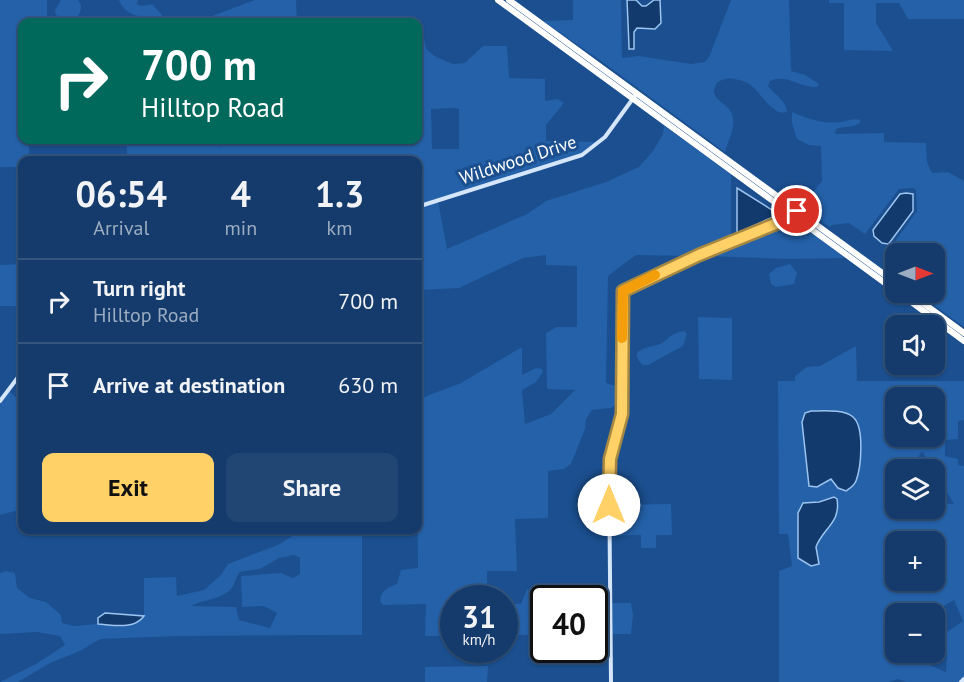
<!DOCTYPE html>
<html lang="en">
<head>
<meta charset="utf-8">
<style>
	:root { --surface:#143b6b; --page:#214673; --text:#f1f3f6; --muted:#9dadc1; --line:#33557e; --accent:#ffd166 }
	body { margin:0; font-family:"PT Sans",sans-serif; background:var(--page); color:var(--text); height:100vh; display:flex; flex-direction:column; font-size:22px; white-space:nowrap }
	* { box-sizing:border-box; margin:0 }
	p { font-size:20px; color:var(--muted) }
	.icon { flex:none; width:33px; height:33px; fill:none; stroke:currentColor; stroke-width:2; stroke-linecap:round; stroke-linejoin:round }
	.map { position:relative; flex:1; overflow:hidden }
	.side { position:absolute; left:18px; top:156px; width:404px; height:378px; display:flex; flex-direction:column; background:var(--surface); border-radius:12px; box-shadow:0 2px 4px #0004,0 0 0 2px var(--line) }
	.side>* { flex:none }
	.banner { position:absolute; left:18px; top:18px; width:404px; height:126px; border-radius:12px; box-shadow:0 2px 4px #0004,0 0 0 2px var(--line); background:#00695c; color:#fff; overflow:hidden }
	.needle { width:39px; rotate:90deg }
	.tools { position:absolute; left:885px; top:243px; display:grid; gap:12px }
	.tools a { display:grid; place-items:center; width:60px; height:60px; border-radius:12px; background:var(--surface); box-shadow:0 2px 4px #0004,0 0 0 2px var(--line); font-size:30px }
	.speed { position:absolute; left:440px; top:585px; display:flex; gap:12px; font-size:30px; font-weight:700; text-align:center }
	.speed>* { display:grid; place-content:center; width:78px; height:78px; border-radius:50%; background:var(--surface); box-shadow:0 2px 4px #0004,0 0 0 2px var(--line); line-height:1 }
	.speed small { font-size:15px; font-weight:400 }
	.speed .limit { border:3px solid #111; border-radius:9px; background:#fff; color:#111 }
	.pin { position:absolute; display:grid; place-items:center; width:51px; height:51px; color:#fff; margin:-26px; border:3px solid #fff; border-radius:50%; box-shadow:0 2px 6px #0007 }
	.me { position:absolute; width:66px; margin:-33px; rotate:0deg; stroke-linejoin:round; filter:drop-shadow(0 0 4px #0008) }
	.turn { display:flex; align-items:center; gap:21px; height:126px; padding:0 24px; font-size:27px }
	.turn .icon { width:78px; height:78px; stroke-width:2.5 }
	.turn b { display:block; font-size:42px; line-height:51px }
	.eta { display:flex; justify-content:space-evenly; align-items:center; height:102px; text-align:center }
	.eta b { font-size:36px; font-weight:700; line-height:42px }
	.button { display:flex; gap:12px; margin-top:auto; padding:12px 24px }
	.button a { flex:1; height:69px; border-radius:12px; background:var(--accent); color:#111; font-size:24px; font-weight:700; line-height:69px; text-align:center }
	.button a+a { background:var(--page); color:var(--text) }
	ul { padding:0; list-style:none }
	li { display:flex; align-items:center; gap:18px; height:84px; padding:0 24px; border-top:2px solid var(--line) }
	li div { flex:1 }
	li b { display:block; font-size:22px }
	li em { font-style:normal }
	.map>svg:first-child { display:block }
	.green { fill:#2461a8; fill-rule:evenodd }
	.water { fill:#123a6d; stroke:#9cc4f0; stroke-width:1.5 }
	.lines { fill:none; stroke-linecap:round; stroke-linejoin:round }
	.secondary { stroke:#d6e6fa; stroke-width:4 }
	.highway { stroke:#fff; stroke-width:6 }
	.route-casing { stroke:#a68842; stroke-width:15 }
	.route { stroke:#ffd166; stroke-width:10 }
	.slow { stroke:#f59e0b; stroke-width:10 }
	.labels { text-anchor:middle; stroke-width:6; stroke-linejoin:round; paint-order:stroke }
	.street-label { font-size:18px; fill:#fff; stroke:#1b4f8f }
</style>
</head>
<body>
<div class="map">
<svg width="964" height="682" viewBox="0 0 964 682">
	<rect width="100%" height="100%" fill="#1b4f8f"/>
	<g class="green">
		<path d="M 0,0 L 47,0 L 47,22 L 22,22 L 22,140 L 48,140 L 29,141 L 29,153 L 26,160 L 22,160 L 20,167 L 0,167 Z"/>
		<path d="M 61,0 L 78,0 C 83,6 81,12 77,17 L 65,20 L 56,15 L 55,10 Z"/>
		<path d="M 119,0 L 138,0 L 137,4 L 142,6 L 152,4 L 163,16 L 161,19 C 145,18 125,17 119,0 Z"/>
		<path d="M 255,0 L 296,0 L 297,22 L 210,22 L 212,16 Z"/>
		<path d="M 573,0 L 621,0 L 622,58 L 639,56 L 691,64 L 705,62 L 709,57 L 731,0 L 789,0 L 791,71 L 805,75 L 819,84 L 817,87 C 800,88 786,73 770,81 L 768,86 C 775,95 786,100 787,112 C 782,113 778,113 774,109 C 760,99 757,84 739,80 C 734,79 730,78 725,79 C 721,80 716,82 715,87 C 710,99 727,103 731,112 C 738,125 728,140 725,152 L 597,58 L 543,21 L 573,20 Z"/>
		<path d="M 829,0 L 964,0 L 964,19 L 908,19 L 899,3 L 876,3 L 876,23 L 893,51 L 844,50 L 844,3 L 829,3 Z"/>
		<path d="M 421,29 L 427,50 L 436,57 L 453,64 L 465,63 L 483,46 L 507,46 L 509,78 L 545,79 L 545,101 L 558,99 L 564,103 L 546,125 L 546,141 L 599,142 L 587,151 L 572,158 L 417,206 L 417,160 L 127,160 L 127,140 L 218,140 L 221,148 L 223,140 L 417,140 L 417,76 L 422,72 ZM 454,108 L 459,109 L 459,149 L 432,149 L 431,109 Z"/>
		<path d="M 792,112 C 809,119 822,124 841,122 C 848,121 853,118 860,120 L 860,123 C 853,128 844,126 836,129 L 835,134 L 884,133 L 884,142 L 926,143 L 927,161 L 930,170 L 933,173 L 948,172 L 964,181 L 964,327 L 917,293 L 934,292 L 934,254 L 917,253 L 916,244 L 891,247 L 917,211 L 916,190 L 913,188 L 899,189 L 865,234 L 849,223 L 832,225 L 830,227 L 801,207 L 822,181 L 821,146 L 809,145 L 797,139 L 792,123 Z"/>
		<path d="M 664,126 L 731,174 L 731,241 L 695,256 L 636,255 L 608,276 L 606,383 L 615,386 L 616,390 L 615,405 L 611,408 L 592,410 L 586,419 L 585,429 L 571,464 L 564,469 L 548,471 L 548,518 L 515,519 L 517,571 L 487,571 L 487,598 L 453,598 L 453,636 L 425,636 L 426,604 L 383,605 L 380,601 C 381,590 387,588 397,584 L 401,570 L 418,568 L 417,455 L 419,399 L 461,383 L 522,347 L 522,375 L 536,368 L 542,369 L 543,372 L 536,382 L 522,390 L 525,424 L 551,414 L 575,390 L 547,389 L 546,333 L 557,327 L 577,327 L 577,266 L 546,265 L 546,255 L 523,258 L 459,288 L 421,290 L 420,348 L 417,348 L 417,208 L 438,201 L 447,249 L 527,214 L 546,201 L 606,182 L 639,167 L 653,151 L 663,134 Z"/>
		<path d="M 792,218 L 845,258 L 791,259 L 700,256 Z"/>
		<path d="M 22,264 L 22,306 L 0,306 L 0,265 Z"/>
		<path d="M 790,264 L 797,273 L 794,284 L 776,287 L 771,284 L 769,274 L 776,268 Z"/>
		<path d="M 698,317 L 732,318 L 732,380 L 699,379 Z"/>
		<path d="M 684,331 L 687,334 L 683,346 L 648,365 L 643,365 C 624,347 654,348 662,343 C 671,337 671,333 684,331 Z"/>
		<path d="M 856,346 L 857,381 L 964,381 L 964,420 L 958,421 L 958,439 L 945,440 L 945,456 L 958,459 L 958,465 L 964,466 L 964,677 L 959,682 L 907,682 L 897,679 L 889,682 L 779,682 L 779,571 L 792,566 L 788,534 L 779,534 L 778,381 L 795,381 L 795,376 L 807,367 L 820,366 ZM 896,398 L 934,398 L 934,436 L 896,436 ZM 861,447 L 857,476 L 853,485 L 838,488 L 831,479 L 819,487 ZM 922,451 L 954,504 L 935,503 L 934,508 L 896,508 L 895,502 L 893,501 L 896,496 L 896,470 L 911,469 ZM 834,497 L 837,499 C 841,520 827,526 817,542 C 813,549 813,559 811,566 L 798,558 L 798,513 L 801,505 ZM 896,542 L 934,542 L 934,580 L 896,580 ZM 954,600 L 963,621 L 940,637 L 947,654 L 946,672 L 925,663 L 915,652 L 896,652 L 896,614 L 931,613 Z"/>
		<path d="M 9,391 L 18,399 L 22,398 L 22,509 L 0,515 L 0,403 Z"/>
		<path d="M 671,504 L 672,535 L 656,535 L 656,548 L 641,548 L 641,535 L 610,536 L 610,505 Z"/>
		<path d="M 301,530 L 362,530 L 362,635 L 177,636 L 100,639 L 80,651 L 50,663 L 18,682 L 0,682 L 36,664 L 65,645 L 60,636 L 37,632 L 0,634 L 0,573 L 6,571 L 15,573 L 17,588 L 30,598 L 46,602 L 61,615 L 62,623 L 74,626 L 98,624 L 122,626 L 144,616 L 144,578 L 176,577 L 177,596 L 204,590 L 221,575 L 228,564 L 280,544 ZM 294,555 L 300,558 L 300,574 L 293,578 L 281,573 L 241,576 L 242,607 L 264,606 L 277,613 L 270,628 L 239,620 L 236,607 L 191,606 C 204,599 221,600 231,589 C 236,584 235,577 240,572 L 260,569 L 279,558 Z"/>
		<path d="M 527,589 L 534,590 L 543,604 L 543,635 L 504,635 L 504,604 L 521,604 Z"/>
		<rect x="594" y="603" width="15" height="31"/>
		<path d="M 611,603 L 631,603 L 633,614 L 631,634 L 611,634 Z"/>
		<path d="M 488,666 L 487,682 L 425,682 L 425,667 Z"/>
	</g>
	<g class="water">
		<path d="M 627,0 L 636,0 L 642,6 L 646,6 L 654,0 L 660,0 L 661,23 L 655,29 L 637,28 L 634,32 L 634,49 L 629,49 L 629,46 Z"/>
		<path d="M 737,188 L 772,210 L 775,214 L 773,217 L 737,233 Z"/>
		<path d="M 906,193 L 913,194 L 913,211 L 890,242 L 888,244 L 882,243 L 874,236 L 873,230 L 900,194 Z"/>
		<path d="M 811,411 C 823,411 844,409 853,417 C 865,427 861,468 856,481 C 854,486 850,488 846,491 L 838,488 L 831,479 L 817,487 L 809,486 L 802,422 L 805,413 Z"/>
		<path d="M 834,497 L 837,499 C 841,523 823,528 816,547 L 819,564 L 811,566 L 798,558 L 798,513 L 803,503 L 819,502 Z"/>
		<path d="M 105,613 L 144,616 C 134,630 113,625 98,624 L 98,618 Z"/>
	</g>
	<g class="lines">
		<g class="secondary">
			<path d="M 417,207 L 582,155 L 605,137 L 637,93"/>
			<path d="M 0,401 L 22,372"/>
			<path d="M 611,682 L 609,469 L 611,454 L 622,414 L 623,291 L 671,268 L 793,216"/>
			<path d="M 961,682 L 964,679"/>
		</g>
		<g class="highway">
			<path d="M 498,0 L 896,291"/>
			<path d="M 509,0 L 896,283"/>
			<path d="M 898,292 L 964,341"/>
			<path d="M 908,292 L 964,333"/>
		</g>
	</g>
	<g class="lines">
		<defs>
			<path id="route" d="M 609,505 L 610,459 L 622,414 L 623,291 L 699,255 L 785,220 L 793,216 L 797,211"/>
		</defs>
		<use href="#route" class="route-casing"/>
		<use href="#route" class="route"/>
		<path class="slow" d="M 622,338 L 623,291 L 655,275"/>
	</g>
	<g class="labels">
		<g class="street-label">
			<text transform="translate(518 160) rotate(-18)" y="6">Wildwood Drive</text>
		</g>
	</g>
</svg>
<div class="tools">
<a><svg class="needle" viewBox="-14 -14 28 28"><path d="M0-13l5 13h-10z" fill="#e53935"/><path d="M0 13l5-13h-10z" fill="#9dadc1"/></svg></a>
<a><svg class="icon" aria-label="sound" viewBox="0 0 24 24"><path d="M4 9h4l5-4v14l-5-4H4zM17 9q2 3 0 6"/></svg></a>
<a><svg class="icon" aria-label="search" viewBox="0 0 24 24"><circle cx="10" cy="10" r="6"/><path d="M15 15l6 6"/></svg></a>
<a><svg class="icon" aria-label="layers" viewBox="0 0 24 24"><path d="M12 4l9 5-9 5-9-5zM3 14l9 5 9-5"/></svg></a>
<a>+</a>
<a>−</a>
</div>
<div class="speed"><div>31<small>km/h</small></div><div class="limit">40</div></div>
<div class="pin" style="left:797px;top:211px;background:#d93025"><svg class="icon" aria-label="arrive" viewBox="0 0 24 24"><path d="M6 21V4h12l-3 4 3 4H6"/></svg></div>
<svg class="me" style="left:609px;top:505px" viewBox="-20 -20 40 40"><circle r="19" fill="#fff"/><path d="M0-13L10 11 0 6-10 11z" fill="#ffd166"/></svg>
<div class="banner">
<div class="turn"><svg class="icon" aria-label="right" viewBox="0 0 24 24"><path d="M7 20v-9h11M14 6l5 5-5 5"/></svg><div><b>700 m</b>Hilltop Road</div></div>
</div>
<section class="side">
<div class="eta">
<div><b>06:54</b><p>Arrival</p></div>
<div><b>4</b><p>min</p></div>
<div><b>1.3</b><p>km</p></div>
</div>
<ul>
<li><svg class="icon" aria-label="right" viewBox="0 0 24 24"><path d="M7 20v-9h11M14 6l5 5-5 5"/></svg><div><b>Turn right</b><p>Hilltop Road</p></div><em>700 m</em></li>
<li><svg class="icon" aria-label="arrive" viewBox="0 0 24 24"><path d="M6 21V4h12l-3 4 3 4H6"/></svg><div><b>Arrive at destination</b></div><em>630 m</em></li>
</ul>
<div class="button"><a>Exit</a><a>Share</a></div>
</section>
</div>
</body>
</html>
